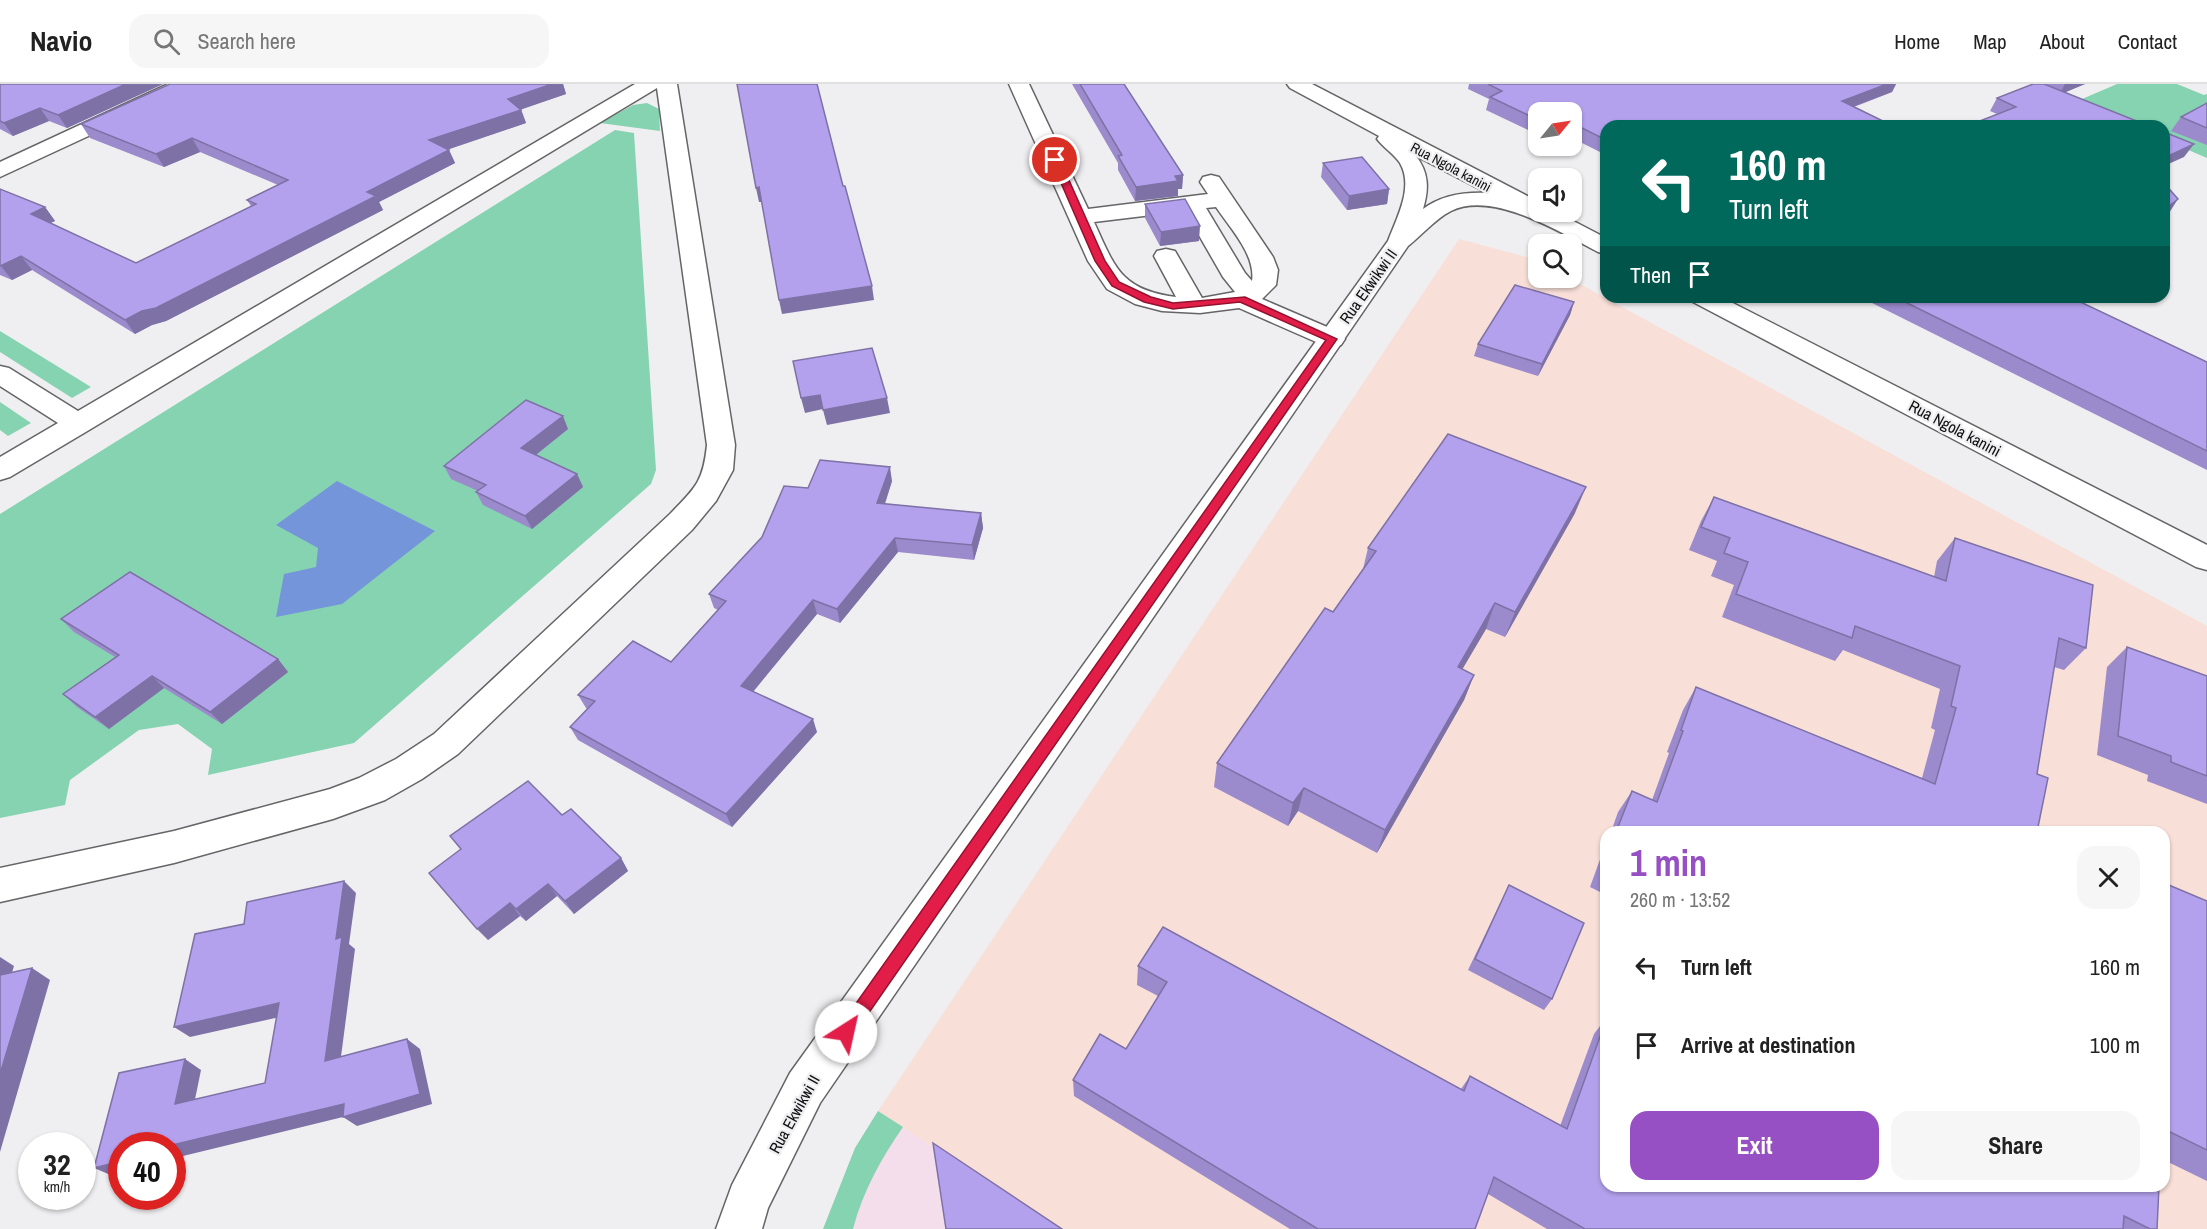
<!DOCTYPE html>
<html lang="en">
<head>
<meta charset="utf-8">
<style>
	:root { --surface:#fff; --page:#f6f6f6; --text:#222; --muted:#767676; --line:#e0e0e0; --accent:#9750c3 }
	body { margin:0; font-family:"Archivo Narrow",sans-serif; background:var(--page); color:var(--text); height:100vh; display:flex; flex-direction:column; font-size:22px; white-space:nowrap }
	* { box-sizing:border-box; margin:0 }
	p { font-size:20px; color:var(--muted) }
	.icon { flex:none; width:33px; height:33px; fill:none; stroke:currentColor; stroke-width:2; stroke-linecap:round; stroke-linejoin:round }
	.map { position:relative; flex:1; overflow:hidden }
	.drawer { position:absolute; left:1600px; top:742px; width:570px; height:366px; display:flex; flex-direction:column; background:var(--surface); border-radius:18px; box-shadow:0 2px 4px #0004 }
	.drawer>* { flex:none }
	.top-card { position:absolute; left:1600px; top:36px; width:570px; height:183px; border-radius:18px; box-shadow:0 2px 4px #0004; background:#00695c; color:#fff; overflow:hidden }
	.needle { width:39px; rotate:60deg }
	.fabs { position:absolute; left:1528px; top:18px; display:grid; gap:12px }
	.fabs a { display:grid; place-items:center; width:54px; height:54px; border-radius:12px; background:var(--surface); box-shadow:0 2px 4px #0004; font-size:30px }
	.speed { position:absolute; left:18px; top:1048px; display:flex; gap:12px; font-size:30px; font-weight:700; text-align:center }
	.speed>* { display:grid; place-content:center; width:78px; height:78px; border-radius:50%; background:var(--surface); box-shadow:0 2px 4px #0004; line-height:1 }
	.speed small { font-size:15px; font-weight:400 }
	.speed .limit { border:9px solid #d22; background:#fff; color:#111 }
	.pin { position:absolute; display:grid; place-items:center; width:51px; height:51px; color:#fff; margin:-26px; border:3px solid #fff; border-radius:50%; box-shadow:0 2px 6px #0007 }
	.me { position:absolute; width:66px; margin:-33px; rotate:35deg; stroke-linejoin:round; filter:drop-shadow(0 0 4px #0008) }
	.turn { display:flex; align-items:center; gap:21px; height:126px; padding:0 30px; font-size:27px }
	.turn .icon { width:78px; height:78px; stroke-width:2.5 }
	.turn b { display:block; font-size:42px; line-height:51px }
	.then { display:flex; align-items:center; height:57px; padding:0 30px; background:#0003; gap:12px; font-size:22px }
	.round { display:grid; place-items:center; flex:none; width:63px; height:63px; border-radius:18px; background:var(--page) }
	.summary { display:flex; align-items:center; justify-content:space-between; height:102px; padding:0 30px }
	h1 { font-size:36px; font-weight:800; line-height:45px; color:var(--accent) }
	.cta { display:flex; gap:12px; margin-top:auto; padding:12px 30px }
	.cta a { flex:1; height:69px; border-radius:18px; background:var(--accent); color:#fff; font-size:24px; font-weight:800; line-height:69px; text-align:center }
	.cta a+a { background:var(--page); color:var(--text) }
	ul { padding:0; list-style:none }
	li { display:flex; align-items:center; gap:18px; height:78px; padding:0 30px }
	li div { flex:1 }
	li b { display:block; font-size:22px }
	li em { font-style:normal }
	header { display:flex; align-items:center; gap:36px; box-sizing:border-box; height:84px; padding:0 30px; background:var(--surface); border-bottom:2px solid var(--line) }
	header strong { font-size:28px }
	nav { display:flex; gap:33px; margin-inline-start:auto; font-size:21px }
	.search { width:420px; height:54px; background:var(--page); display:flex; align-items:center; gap:15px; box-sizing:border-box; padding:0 21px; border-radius:18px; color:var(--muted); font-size:22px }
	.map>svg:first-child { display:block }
	.education { fill:#f8dfd7; fill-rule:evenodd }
	.medical { fill:#f5deeb }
	.green { fill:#86d3b1 }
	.water { fill:#7495d9 }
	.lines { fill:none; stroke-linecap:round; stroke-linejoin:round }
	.street-casing { stroke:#656567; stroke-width:3 }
	.secondary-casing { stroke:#656567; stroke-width:3 }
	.street { fill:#fff; fill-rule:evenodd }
	.secondary { fill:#fff; fill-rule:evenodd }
	.wall { fill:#9b8acc }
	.shaded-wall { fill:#7e71a6 }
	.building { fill:#b4a1ed; stroke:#7e71a6; stroke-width:1.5 }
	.route { fill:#e11d48; stroke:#92132f; stroke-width:1.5 }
	.labels { text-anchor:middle; stroke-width:4.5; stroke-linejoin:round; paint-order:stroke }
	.far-street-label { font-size:14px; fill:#0e0e0f; stroke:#efeff1 }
	.street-label { font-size:16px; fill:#0e0e0f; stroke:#efeff1 }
</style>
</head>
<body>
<header>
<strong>Navio</strong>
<div class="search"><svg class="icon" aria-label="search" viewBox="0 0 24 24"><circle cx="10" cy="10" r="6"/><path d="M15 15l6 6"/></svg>Search here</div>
<nav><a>Home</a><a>Map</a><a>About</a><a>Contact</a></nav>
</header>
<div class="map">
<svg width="2207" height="1145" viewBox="0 0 2207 1145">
	<rect width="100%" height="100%" fill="#efeff1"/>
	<path class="education" d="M 1459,155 L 1534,175 L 1539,177 L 1539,194 L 1569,194 L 2207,542 L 2207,1145 L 1057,1145 L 878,1027 ZM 1606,748 L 2164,748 L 2164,1102 L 1606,1102 Z"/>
	<path class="medical" d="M 878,1027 L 934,1064 L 1057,1145 L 823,1145 L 855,1064 Z"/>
	<g class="green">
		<path d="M 2117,0 L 2177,0 L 2204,11 L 2207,10 L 2207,74 L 2165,56 L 2164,42 L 2132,42 L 2075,18 Z"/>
		<path d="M 647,19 L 659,25 L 660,47 L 600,39 L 633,21 Z"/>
		<path d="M 615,46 L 634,49 L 656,386 L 651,400 L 354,659 L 208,691 L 212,665 L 178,640 L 139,646 L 70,696 L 65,721 L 0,734 L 0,430 Z"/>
		<path d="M 0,247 L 91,303 L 72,314 L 0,268 Z"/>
		<path d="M 0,318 L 31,339 L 8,352 L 0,346 Z"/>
		<path d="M 878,1027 L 903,1043 C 881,1075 863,1107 853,1145 L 823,1145 L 855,1064 Z"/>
	</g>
	<path class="water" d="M 337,397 L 435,447 L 342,520 L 276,533 L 284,490 L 316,483 L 318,464 L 276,441 Z"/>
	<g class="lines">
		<defs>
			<g id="street">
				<path d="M 168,0 L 195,0 L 192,4 L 0,93 L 0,78 Z"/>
				<path d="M 635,0 L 677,0 L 735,361 L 733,386 L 716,417 L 692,446 L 458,670 L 422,695 L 385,716 L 333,735 L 174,779 L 0,818 L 0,784 L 174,747 L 330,705 L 359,694 L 396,675 L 434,650 L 670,430 C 695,404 703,399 707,361 L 657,4 L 89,346 L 10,393 L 0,396 L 0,373 L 58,339 L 0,302 L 0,282 L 9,284 L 78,327 Z"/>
				<path d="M 1009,0 L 1029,0 L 1088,125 L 1208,110 L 1200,98 L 1203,93 L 1211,91 L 1219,93 L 1273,173 L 1278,186 L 1276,201 L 1262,215 L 1341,249 L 1345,255 L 1341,261 L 1332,263 L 1323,261 L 1239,224 L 1200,229 L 1162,227 L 1135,220 L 1107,205 L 1088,177 ZM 1216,123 C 1230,144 1256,171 1252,197 L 1245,189 L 1206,124 ZM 1185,127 L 1223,193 L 1235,208 L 1202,214 L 1175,167 L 1166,165 L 1157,167 L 1154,172 L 1176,213 C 1121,206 1115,184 1094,138 Z"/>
			</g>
			<g id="secondary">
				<path d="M 1287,0 L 1312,0 L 1539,118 L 1539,128 L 1556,128 L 1606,154 L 1606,170 L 1598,168 C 1561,149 1493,106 1451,127 C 1435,135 1422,151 1408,162 L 820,1019 L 768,1124 L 762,1145 L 716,1145 L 732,1101 L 790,989 L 1388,157 C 1397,133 1414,103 1400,79 C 1394,70 1384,64 1377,55 L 1379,52 L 1290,4 ZM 1416,72 L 1487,109 C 1464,108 1442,111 1423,125 C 1429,105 1429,89 1416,72 Z"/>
				<path d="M 1689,213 L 1721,213 L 2207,461 L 2207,486 L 2196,483 L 1693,218 Z"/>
			</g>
		</defs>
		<use href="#street" class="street-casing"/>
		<use href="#secondary" class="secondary-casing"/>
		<use href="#street" class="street"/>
		<use href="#secondary" class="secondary"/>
	</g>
	<g class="wall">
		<path d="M 0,0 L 163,0 L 67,44 L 49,37 L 13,52 L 0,45 Z"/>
		<path d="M 170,0 L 563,0 L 566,10 L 521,25 L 526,39 L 448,65 L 449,66 L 455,79 L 379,118 L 383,126 L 166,237 L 152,241 L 135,250 L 32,186 L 12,196 L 0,191 L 0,105 L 45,123 L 55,137 L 50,139 L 136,179 L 251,122 L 247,116 L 278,101 L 200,68 L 164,83 L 90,54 L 81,40 Z"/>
		<path d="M 1072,0 L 1124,0 L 1183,91 L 1182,105 L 1178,105 L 1178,112 L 1135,117 L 1118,86 L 1118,79 Z"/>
		<path d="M 1469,0 L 1896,0 L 1892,8 L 1854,23 L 1606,42 L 1606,71 L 1572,54 L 1572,28 L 1539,28 L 1539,41 L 1528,46 L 1486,26 L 1489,15 L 1468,5 Z"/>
		<path d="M 2033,0 L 2085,0 L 2065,8 L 1997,30 L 1990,27 L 1997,14 Z"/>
		<path d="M 2207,19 L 2207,61 L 2171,47 L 2181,33 Z"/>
		<path d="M 1323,79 L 1389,105 L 1387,120 L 1347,126 L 1321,93 Z"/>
		<path d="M 1145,120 L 1199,157 L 1160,162 L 1145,134 Z"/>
		<path d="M 1860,213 L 2070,213 L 2207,278 L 2207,386 Z"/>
		<path d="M 1574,218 L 1570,231 L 1538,292 L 1474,272 L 1478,260 Z"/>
		<path d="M 568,345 L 536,371 L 577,390 L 583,403 L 532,445 L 483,421 L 476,408 L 478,407 L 451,395 L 444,382 Z"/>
		<path d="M 892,397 L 885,420 L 981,429 L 983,444 L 974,476 L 898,468 L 840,539 L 817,530 L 753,608 L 817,648 L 732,743 L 578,656 L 570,643 L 587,625 L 586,624 L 578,611 L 671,578 L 718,526 L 714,524 L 709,510 L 808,404 Z"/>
		<path d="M 1714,413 L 1934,493 L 1937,477 L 1955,454 L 2086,564 L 2064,586 L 2054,583 L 2037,690 L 2037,748 L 1611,748 L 1618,728 L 1632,707 L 1652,716 L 1669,669 L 1667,668 L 1683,626 L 1696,603 L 1922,694 L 1935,646 L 1931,644 L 1940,605 L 1843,566 L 1835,577 L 1722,533 L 1734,501 L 1711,492 L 1717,477 L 1689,466 L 1701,437 Z"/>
		<path d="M 1575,429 L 1505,553 L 1486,545 L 1462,585 L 1474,591 L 1464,616 L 1377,769 L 1298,727 L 1288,742 L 1214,703 L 1217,679 L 1333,528 L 1363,485 L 1368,464 Z"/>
		<path d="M 61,535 L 278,575 L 288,588 L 222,640 L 164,604 L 109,645 L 77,623 L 63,610 L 115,573 L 74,548 Z"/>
		<path d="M 2127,563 L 2207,592 L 2207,720 L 2147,697 L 2148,691 L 2097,671 L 2107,583 Z"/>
		<path d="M 562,731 L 621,774 L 628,787 L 574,830 L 557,812 L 526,837 L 520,832 L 488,856 L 461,765 L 450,752 Z"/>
		<path d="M 1606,759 L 1606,811 L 1590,803 Z"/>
		<path d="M 2164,799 L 2207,817 L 2207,1097 L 2164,1076 Z"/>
		<path d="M 1509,801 L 1552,915 L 1544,926 L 1468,886 Z"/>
		<path d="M 1138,882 L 1461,1005 L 1470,992 L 1560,1042 L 1594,950 L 1606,934 L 1606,1102 L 2159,1102 L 2157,1145 L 1547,1145 L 1488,1110 L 1475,1145 L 1290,1145 L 1074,1012 L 1073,996 L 1126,965 L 1158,912 L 1137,901 Z"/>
	</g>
	<g class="shaded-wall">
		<path d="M 126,0 L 163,0 L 67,44 L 58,31 Z"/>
		<path d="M 552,0 L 563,0 L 566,10 L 514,28 L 508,15 Z"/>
		<path d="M 1887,0 L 1896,0 L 1892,8 L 1836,29 L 1842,17 Z"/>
		<path d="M 2065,0 L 2085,0 L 2059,11 Z"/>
		<path d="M 40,24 L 49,37 L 13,52 L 4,39 Z"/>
		<path d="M 521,26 L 526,39 L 435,70 L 429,56 Z"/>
		<path d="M 1539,30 L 1539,41 L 1528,46 L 1532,33 Z"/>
		<path d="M 192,54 L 200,68 L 164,83 L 156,70 Z"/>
		<path d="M 2194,60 L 2184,73 L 2164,82 L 2164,74 Z"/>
		<path d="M 449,66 L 455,79 L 379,118 L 383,126 L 166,237 L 152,241 L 135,250 L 125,236 L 367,108 Z"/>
		<path d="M 1183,91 L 1182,105 L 1178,105 L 1178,112 L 1135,117 L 1136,103 L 1175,92 Z"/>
		<path d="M 759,103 L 762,118 L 759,118 L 756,104 Z"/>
		<path d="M 1389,105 L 1387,120 L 1347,126 L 1349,112 Z"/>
		<path d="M 2178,115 L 2169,129 L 2164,132 L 2164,126 Z"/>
		<path d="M 45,123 L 55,137 L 41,143 L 31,130 Z"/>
		<path d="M 1200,142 L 1199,157 L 1160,162 L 1161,148 Z"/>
		<path d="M 21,172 L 32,186 L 12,196 L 1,182 Z"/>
		<path d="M 872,202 L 874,216 L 782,230 L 779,216 Z"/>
		<path d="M 1574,218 L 1570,231 L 1538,292 L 1542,280 Z"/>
		<path d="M 820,311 L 823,325 L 805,329 L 801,314 Z"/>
		<path d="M 887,314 L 890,329 L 827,341 L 823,326 Z"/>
		<path d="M 563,332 L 568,345 L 528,377 L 521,364 Z"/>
		<path d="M 890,383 L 892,397 L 880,434 L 877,419 Z"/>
		<path d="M 577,390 L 583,403 L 532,445 L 525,432 Z"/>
		<path d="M 1586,403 L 1575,429 L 1505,553 L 1515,528 Z"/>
		<path d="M 981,429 L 983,444 L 974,476 L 972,461 Z"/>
		<path d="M 895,454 L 898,468 L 840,539 L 837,525 Z"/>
		<path d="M 813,516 L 817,530 L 746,616 L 741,602 Z"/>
		<path d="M 1495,519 L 1486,545 L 1449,608 L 1458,583 Z"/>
		<path d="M 278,575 L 288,588 L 222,640 L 210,628 Z"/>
		<path d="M 1474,591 L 1464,616 L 1377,769 L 1385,746 Z"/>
		<path d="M 152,592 L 164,604 L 109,645 L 95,633 Z"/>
		<path d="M 813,635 L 817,648 L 732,743 L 726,730 Z"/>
		<path d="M 1304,704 L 1298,727 L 1288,742 L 1293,719 Z"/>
		<path d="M 621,774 L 628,787 L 574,830 L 565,817 Z"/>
		<path d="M 344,797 L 356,809 L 349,860 L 355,865 L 339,988 L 325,977 L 336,855 Z"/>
		<path d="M 548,800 L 557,812 L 526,837 L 516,825 Z"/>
		<path d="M 510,819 L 520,832 L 488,856 L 477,845 Z"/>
		<path d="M 0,873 L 14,882 L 7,905 L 0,901 Z"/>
		<path d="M 32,884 L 50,896 L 0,1068 L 0,990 Z"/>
		<path d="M 279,919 L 293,930 L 190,953 L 174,943 Z"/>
		<path d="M 407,955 L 420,965 L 432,1020 L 357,1042 L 343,1033 L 183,1072 L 182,1077 L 172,1079 L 172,1062 L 168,1062 Z"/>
		<path d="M 185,975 L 201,986 L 192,1030 L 175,1020 Z"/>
		<path d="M 122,1077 L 122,1090 L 113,1092 L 94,1084 Z"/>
	</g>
	<g class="building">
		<path d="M 0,0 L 126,0 L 58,31 L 40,24 L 4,39 L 0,37 Z"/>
		<path d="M 170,0 L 552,0 L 508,15 L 521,26 L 429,56 L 449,66 L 367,108 L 376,112 L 156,224 L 142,227 L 125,236 L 21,172 L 0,182 L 0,105 L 45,123 L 31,130 L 136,179 L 256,120 L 247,116 L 288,96 L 192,54 L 156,70 L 81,40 Z"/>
		<path d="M 737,0 L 817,0 L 843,102 L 845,102 L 872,202 L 779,216 L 759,103 L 756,104 Z"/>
		<path d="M 1080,0 L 1124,0 L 1183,91 L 1175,92 L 1178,97 L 1136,103 L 1118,72 L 1122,71 Z"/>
		<path d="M 1488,0 L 1887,0 L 1842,17 L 1893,42 L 1606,42 L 1606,56 L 1572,39 L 1572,28 L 1549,28 L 1545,27 L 1539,28 L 1539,30 L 1532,33 L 1490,13 L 1502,7 Z"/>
		<path d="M 2033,0 L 2044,0 L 2149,42 L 1967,42 L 2016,23 L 1997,14 Z"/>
		<path d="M 2207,19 L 2207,44 L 2181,33 Z"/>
		<path d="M 2164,48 L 2194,60 L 2164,74 Z"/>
		<path d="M 1362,73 L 1389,105 L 1349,112 L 1323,79 Z"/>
		<path d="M 2164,99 L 2178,115 L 2164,126 Z"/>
		<path d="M 1185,115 L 1200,142 L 1161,148 L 1145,120 Z"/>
		<path d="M 1515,201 L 1574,218 L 1542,280 L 1478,260 Z"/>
		<path d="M 1895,213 L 2070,213 L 2207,278 L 2207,367 Z"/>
		<path d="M 872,264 L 887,314 L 823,326 L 820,311 L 801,314 L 793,277 Z"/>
		<path d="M 526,316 L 563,332 L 521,364 L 577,390 L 525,432 L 476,408 L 486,401 L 444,382 Z"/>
		<path d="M 1448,350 L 1586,403 L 1515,528 L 1495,519 L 1458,583 L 1474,591 L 1385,746 L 1304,704 L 1293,719 L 1217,679 L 1325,524 L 1333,528 L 1376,467 L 1368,464 Z"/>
		<path d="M 820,376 L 890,383 L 877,419 L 981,429 L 972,461 L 895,454 L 837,525 L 813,516 L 741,602 L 813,635 L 726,730 L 570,643 L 595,617 L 578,611 L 633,557 L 671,578 L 726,517 L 709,510 L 762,453 L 784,402 L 808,404 Z"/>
		<path d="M 1714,413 L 1946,497 L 1955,454 L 2093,501 L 2086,564 L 2059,554 L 2037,690 L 2048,694 L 2037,748 L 1616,748 L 1632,707 L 1657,718 L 1683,647 L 1681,646 L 1696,603 L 1935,700 L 1956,624 L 1951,622 L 1960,582 L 1855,542 L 1852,554 L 1736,510 L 1748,478 L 1724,469 L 1730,454 L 1701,443 Z"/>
		<path d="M 130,488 L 278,575 L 210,628 L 152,592 L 95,633 L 63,610 L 119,571 L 61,535 Z"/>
		<path d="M 2127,563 L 2207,592 L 2207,692 L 2171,678 L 2171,672 L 2118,652 Z"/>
		<path d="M 528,697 L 562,731 L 571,725 L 621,774 L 565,817 L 548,800 L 516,825 L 510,819 L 477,845 L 429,789 L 461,765 L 450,752 Z"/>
		<path d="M 1606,774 L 1606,784 L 1603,783 Z"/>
		<path d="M 344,797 L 336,855 L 342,853 L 325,977 L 407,955 L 420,1010 L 343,1033 L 344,1020 L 168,1062 L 122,1062 L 122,1077 L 94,1084 L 119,989 L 185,975 L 175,1020 L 265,999 L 279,919 L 174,943 L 195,850 L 244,840 L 247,818 Z"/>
		<path d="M 2164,799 L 2207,817 L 2207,1066 L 2164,1045 Z"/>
		<path d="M 1509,801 L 1584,839 L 1552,915 L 1475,875 Z"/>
		<path d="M 1163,843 L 1464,1007 L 1470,992 L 1567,1045 L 1606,936 L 1606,1102 L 2159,1102 L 2157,1145 L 2150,1145 L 2124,1132 L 2123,1145 L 1585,1145 L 1494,1093 L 1475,1145 L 1318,1145 L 1073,996 L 1100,950 L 1126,965 L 1167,898 L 1138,882 Z"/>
		<path d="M 32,884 L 0,990 L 0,891 Z"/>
		<path d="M 933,1059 L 1062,1145 L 946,1145 Z"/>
	</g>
	<path class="route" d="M 1055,73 L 1060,76 L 1105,177 L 1119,198 L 1151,213 L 1173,219 L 1245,213 L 1337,255 L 852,953 L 846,956 L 840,953 L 837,948 L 840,942 L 1326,256 L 1240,218 L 1173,225 L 1144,218 L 1112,202 L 1095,177 L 1051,76 Z"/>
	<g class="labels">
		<g class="far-street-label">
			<text transform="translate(1451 83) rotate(28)" y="5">Rua Ngola kanini</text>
		</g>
		<g class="street-label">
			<text transform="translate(1368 202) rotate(-55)" y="6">Rua Ekwikwi II</text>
			<text transform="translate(1955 344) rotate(28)" y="6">Rua Ngola kanini</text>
			<text transform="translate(794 1030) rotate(-61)" y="6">Rua Ekwikwi II</text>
		</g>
	</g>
</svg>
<div class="fabs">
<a><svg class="needle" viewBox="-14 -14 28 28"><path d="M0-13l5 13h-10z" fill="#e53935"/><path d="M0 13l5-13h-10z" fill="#767676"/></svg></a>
<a><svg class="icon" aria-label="sound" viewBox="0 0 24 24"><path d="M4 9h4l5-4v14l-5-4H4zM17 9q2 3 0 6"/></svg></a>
<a><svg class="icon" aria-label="search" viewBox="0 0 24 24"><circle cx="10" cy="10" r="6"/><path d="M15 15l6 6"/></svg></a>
</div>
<div class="speed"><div>32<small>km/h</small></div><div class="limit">40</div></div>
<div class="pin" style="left:1055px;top:76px;background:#d93025"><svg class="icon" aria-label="arrive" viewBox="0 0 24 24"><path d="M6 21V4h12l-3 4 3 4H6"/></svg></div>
<svg class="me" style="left:846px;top:948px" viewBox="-20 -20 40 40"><circle r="19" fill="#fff"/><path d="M0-13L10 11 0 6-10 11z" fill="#e11d48"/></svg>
<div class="top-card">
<div class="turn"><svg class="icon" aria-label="left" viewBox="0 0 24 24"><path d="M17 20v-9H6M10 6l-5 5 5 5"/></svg><div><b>160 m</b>Turn left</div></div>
<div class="then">Then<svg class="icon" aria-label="arrive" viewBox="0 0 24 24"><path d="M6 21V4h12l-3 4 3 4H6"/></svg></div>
</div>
<section class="drawer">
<div class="summary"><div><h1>1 min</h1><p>260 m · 13:52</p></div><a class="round"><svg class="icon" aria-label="close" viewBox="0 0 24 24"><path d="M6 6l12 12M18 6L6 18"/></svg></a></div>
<ul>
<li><svg class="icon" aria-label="left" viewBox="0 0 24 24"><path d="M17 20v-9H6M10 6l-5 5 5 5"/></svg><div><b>Turn left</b></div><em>160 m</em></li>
<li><svg class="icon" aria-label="arrive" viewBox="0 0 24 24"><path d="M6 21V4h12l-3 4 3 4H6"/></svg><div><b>Arrive at destination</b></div><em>100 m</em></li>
</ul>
<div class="cta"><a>Exit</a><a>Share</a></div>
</section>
</div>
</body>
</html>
